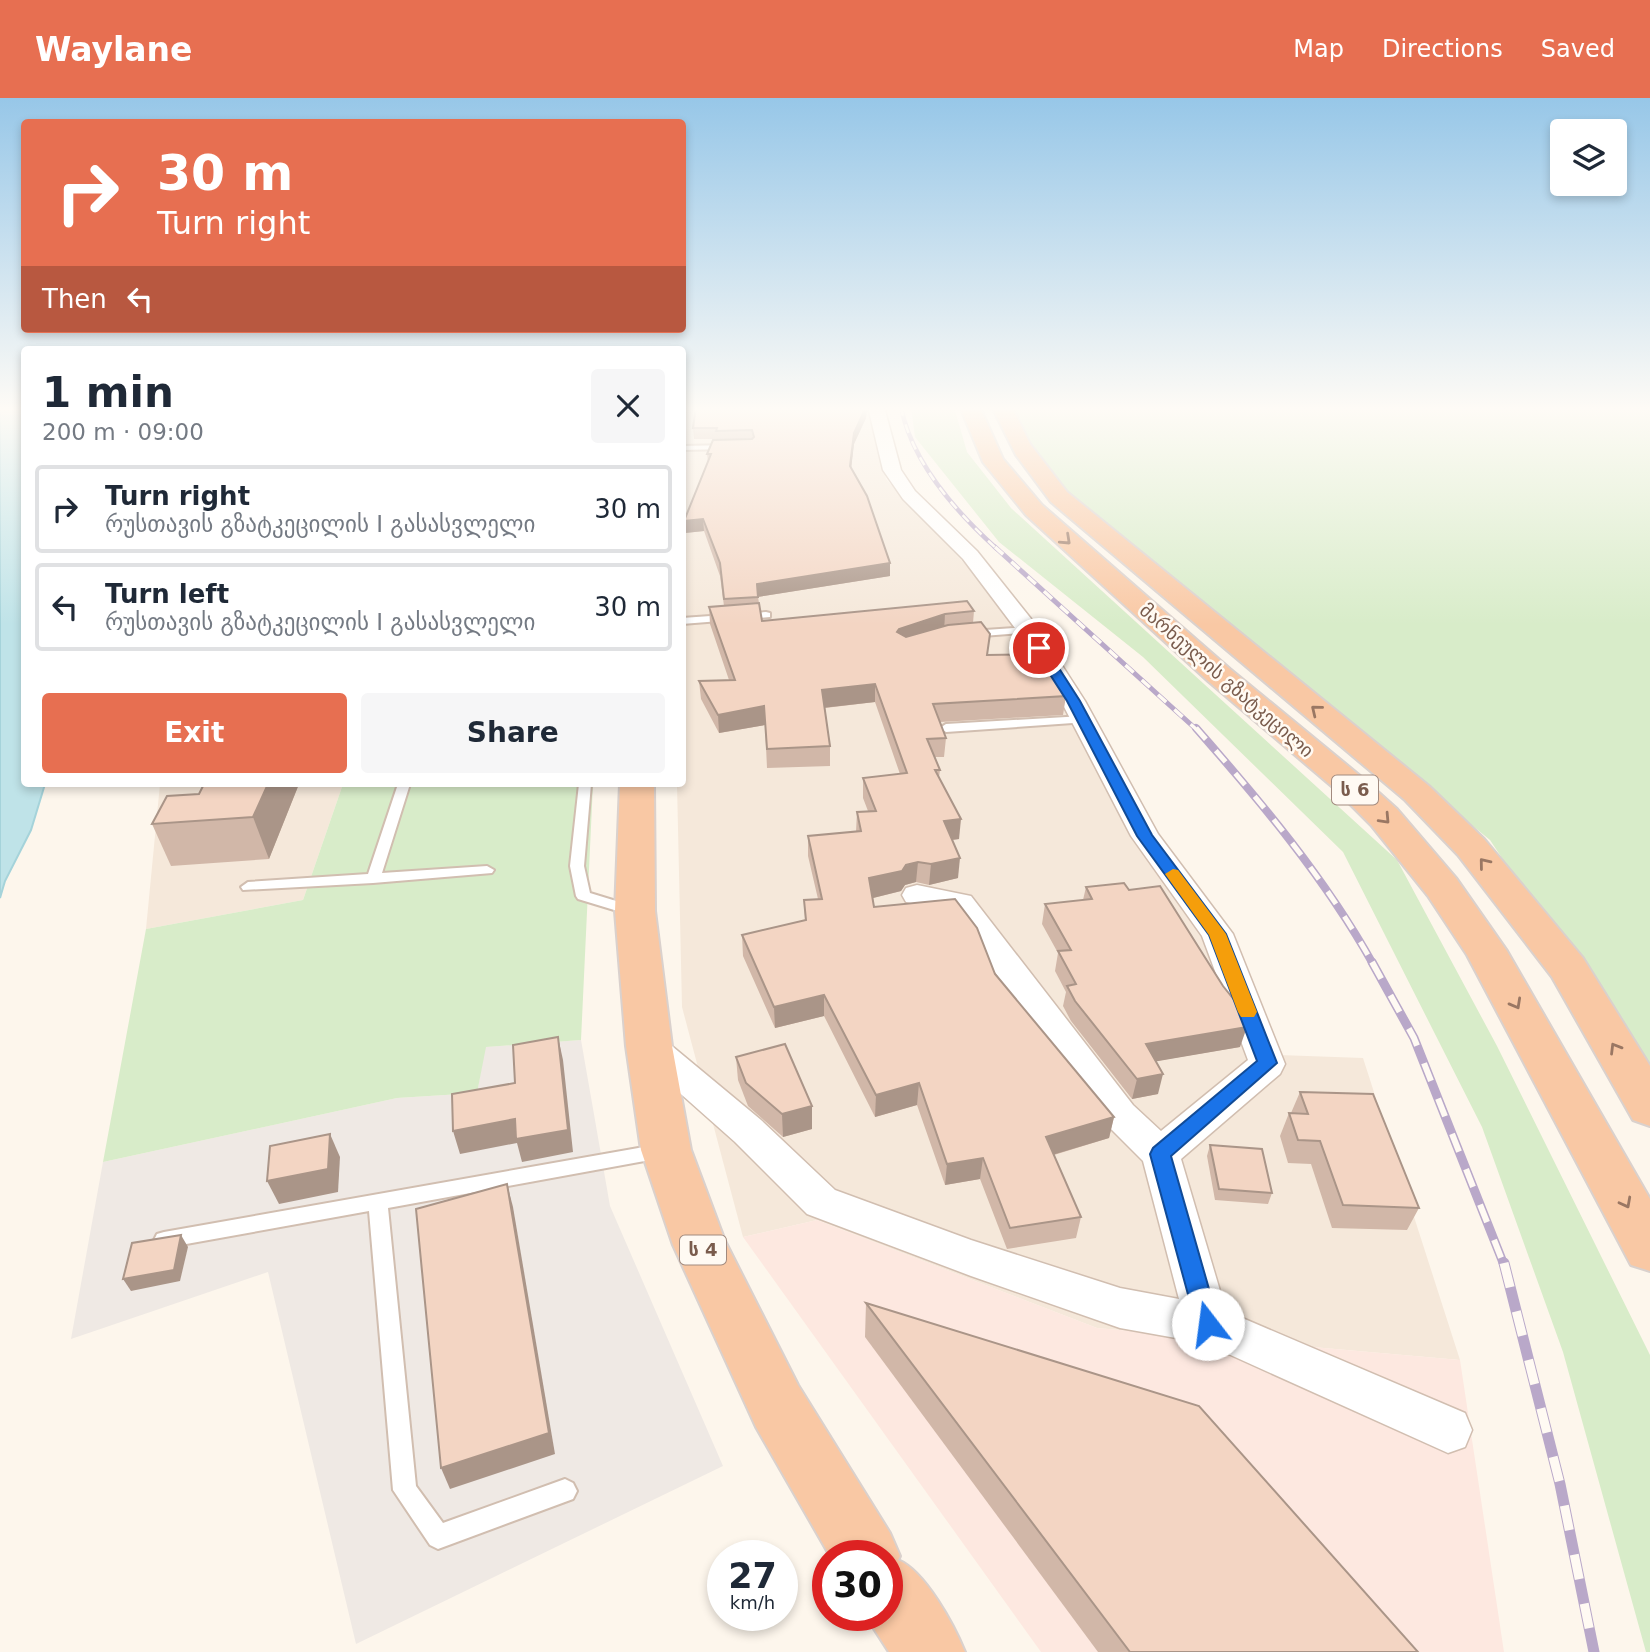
<!DOCTYPE html>
<html lang="en">
<head>
<meta charset="utf-8">
<style>
	:root { --surface:#fff; --page:#f6f6f7; --text:#1f2937; --muted:#747a83; --line:#e0e1e3; --accent:#e76f51 }
	body { margin:0; font-family:"DejaVu Sans","Noto Sans Georgian",sans-serif; background:var(--page); color:var(--text); height:100vh; display:flex; flex-direction:column; font-size:26px; white-space:nowrap }
	* { box-sizing:border-box; margin:0 }
	p { font-size:23px; color:var(--muted) }
	.icon { flex:none; width:38px; height:38px; fill:none; stroke:currentColor; stroke-width:2; stroke-linecap:round; stroke-linejoin:round }
	.map { position:relative; flex:1; overflow:hidden }
	.details { position:absolute; left:21px; top:248px; width:665px; height:441px; display:flex; flex-direction:column; background:var(--surface); border-radius:7px; box-shadow:0 4px 10px #0003 }
	.details>* { flex:none }
	.top-card { position:absolute; left:21px; top:21px; width:665px; height:214px; border-radius:7px; box-shadow:0 4px 10px #0003; background:#e76f51; color:#fff; overflow:hidden }
	.buttons { position:absolute; left:1550px; top:21px; display:grid; gap:14px }
	.buttons a { display:grid; place-items:center; width:77px; height:77px; border-radius:7px; background:var(--surface); box-shadow:0 4px 10px #0003; font-size:35px }
	.speed { position:absolute; left:707px; top:1442px; display:flex; gap:14px; font-size:35px; font-weight:700; text-align:center }
	.speed>* { display:grid; place-content:center; width:91px; height:91px; border-radius:50%; background:var(--surface); box-shadow:0 4px 10px #0003; line-height:1 }
	.speed small { font-size:18px; font-weight:400 }
	.speed .limit { border:10px solid #d22; background:#fff; color:#111 }
	.pin { position:absolute; display:grid; place-items:center; width:60px; height:60px; color:#fff; margin:-30px; border:4px solid #fff; border-radius:50%; box-shadow:0 2px 7px #0007 }
	.me { position:absolute; width:77px; margin:-38px; rotate:345deg; stroke-linejoin:round; filter:drop-shadow(0 0 5px #0008) }
	.turn { display:flex; align-items:center; gap:24px; height:147px; padding:0 21px; font-size:32px }
	.turn .icon { width:91px; height:91px; stroke-width:2.5 }
	.turn b { display:block; font-size:49px; line-height:60px }
	.then { display:flex; align-items:center; height:66px; padding:0 21px; background:#0003; gap:14px; font-size:26px }
	.round { display:grid; place-items:center; flex:none; width:74px; height:74px; border-radius:7px; background:var(--page) }
	.summary { display:flex; align-items:center; justify-content:space-between; height:119px; padding:0 21px }
	h1 { font-size:42px; font-weight:600; line-height:52px }
	.action { display:flex; gap:14px; margin-top:auto; padding:14px 21px }
	.action a { flex:1; height:80px; border-radius:7px; background:var(--accent); color:#fff; font-size:28px; font-weight:600; line-height:80px; text-align:center }
	.action a+a { background:var(--page); color:var(--text) }
	ul { padding:0; list-style:none }
	li { display:flex; align-items:center; gap:21px; height:88px; margin:0 14px 10px; padding:0 7px; border:4px solid var(--line); border-radius:7px }
	li div { flex:1 }
	li b { display:block; font-size:26px }
	li em { font-style:normal }
	header { display:flex; align-items:center; gap:42px; box-sizing:border-box; height:98px; padding:0 35px; background:var(--accent); color:#fff }
	header strong { font-size:33px }
	nav { display:flex; gap:38px; margin-inline-start:auto; font-size:24px }
	.map>svg:first-child { display:block }
	.residential { fill:#f5e8da }
	.commercial { fill:#fde8e0 }
	.industrial { fill:#efe9e4 }
	.green { fill:#d8ecc9 }
	.water { fill:#bfe3e8; stroke:#a5d3da; stroke-width:2 }
	.lines { fill:none; stroke-linecap:round; stroke-linejoin:round }
	.service-casing { stroke:#d1beb0; stroke-width:4 }
	.minor-casing { stroke:#d1beb0; stroke-width:3 }
	.trunk-casing { stroke:#dad1cd; stroke-width:4 }
	.service { fill:#fff; fill-rule:evenodd }
	.minor { fill:#fff; fill-rule:evenodd }
	.trunk { fill:#f9c8a4; fill-rule:evenodd }
	.rail-far4-casing { stroke:#b9a8c9; stroke-width:4.5 }
	.rail-far3-casing { stroke:#b9a8c9; stroke-width:5 }
	.rail-far2-casing { stroke:#b9a8c9; stroke-width:8 }
	.rail-far1-casing { stroke:#b9a8c9; stroke-width:9 }
	.rail-casing { stroke:#b9a8c9; stroke-width:11 }
	.rail-far4 { stroke:#fffaf3; stroke-width:2.5; stroke-dasharray:9; stroke-linecap:butt }
	.rail-far3 { stroke:#fffaf3; stroke-width:3.5; stroke-dasharray:11; stroke-linecap:butt }
	.rail-far2 { stroke:#fffaf3; stroke-width:5; stroke-dasharray:15; stroke-linecap:butt }
	.rail-far1 { stroke:#fffaf3; stroke-width:6; stroke-dasharray:19; stroke-linecap:butt }
	.rail { stroke:#fffaf3; stroke-width:9; stroke-dasharray:25; stroke-linecap:butt }
	.wall { fill:#d1b7a8 }
	.shaded-wall { fill:#aa9588 }
	.building { fill:#f3d5c3; stroke:#aa9588; stroke-width:2 }
	.oneway { stroke:#9a7763 }
	.route { fill:#1a73e8; stroke:#114b97; stroke-width:2 }
	.slow { fill:#f59e0b }
	.labels { text-anchor:middle; stroke-width:5; stroke-linejoin:round; paint-order:stroke }
	.shield { fill:#fffaf3; stroke:#a28b7f; stroke-width:2 }
	.shield-label { font-size:18px; font-weight:bold; fill:#7a5c4d }
	.street-label { font-size:19px; fill:#7a5c4d; stroke:#fffaf3 }
</style>
</head>
<body>
<header>
<strong>Waylane</strong>
<nav><a>Map</a><a>Directions</a><a>Saved</a></nav>
</header>
<div class="map">
<svg width="1650" height="1554" viewBox="0 0 1650 1554">
	<rect width="100%" height="100%" fill="#fdf6ec"/>
	<g class="residential">
		<path d="M 683,309 L 873,309 L 886,381 L 1004,508 L 1068,612 L 1225,828 L 1279,957 L 1363,960 L 1460,1262 L 1097,1230 L 817,1122 L 743,1139 L 682,909 L 677,686 L 682,686 Z"/>
		<path d="M 160,686 L 343,686 L 303,802 L 146,831 Z"/>
	</g>
	<path class="commercial" d="M 817,1122 L 1097,1230 L 1460,1262 L 1504,1554 L 1041,1554 L 743,1139 Z"/>
	<path class="industrial" d="M 581,942 L 610,1108 L 723,1368 L 356,1546 L 268,1174 L 71,1241 L 103,1064 L 397,1000 L 477,995 L 485,949 Z"/>
	<g class="green">
		<path d="M 911,309 L 954,309 L 967,354 L 1011,410 L 1397,762 L 1497,948 L 1650,1257 L 1650,1554 L 1646,1554 L 1563,1254 L 1482,1029 L 1343,754 L 1143,559 L 999,444 L 915,339 Z"/>
		<path d="M 1014,309 L 1650,309 L 1650,983 L 1490,742 L 1055,385 L 1016,320 Z"/>
		<path d="M 343,686 L 593,686 L 581,942 L 486,949 L 477,995 L 397,1000 L 103,1064 L 146,831 L 303,802 Z"/>
	</g>
	<path class="water" d="M 0,309 L 24,309 L 24,686 L 45,686 L 31,732 L 5,783 L 0,800 Z"/>
	<g class="lines">
		<defs>
			<g id="service">
				<path d="M 730,347 L 731,349 L 727,351 L 682,352 L 682,348 Z"/>
				<path d="M 766,514 L 770,515 L 770,519 L 682,526 L 682,520 Z"/>
				<path d="M 1028,529 L 1032,530 L 1032,534 L 970,539 L 965,536 L 970,533 Z"/>
				<path d="M 1083,618 L 1089,622 L 1087,624 L 946,634 L 940,630 L 946,626 Z"/>
				<path d="M 398,686 L 410,686 L 382,775 L 487,768 L 494,772 L 492,775 L 373,785 L 243,792 L 241,789 L 248,784 L 368,776 Z"/>
				<path d="M 579,686 L 591,686 L 584,768 L 590,795 L 639,810 L 641,813 L 639,816 L 634,818 L 578,801 L 576,798 L 570,768 Z"/>
				<path d="M 661,1046 L 667,1048 L 670,1053 L 667,1058 L 661,1060 L 388,1110 L 416,1388 L 443,1425 L 565,1381 L 573,1385 L 577,1393 L 573,1401 L 438,1451 L 430,1447 L 393,1392 L 369,1113 L 164,1150 L 157,1148 L 154,1142 L 157,1136 L 164,1134 Z"/>
			</g>
			<path id="minor" d="M 868,309 L 884,309 L 901,372 L 915,393 L 977,453 L 1036,527 L 1085,603 L 1158,736 L 1233,836 L 1285,966 L 1280,976 L 1181,1061 L 1226,1213 L 1465,1315 L 1472,1332 L 1465,1349 L 1448,1355 L 1204,1245 L 1120,1230 L 971,1178 L 807,1116 L 735,1044 L 637,957 L 631,948 L 637,939 L 649,935 L 661,939 L 761,1022 L 835,1092 L 971,1142 L 1120,1190 L 1179,1201 L 1143,1063 L 1107,1027 L 950,813 L 906,804 L 902,797 L 906,790 L 917,787 L 971,798 L 1133,1007 L 1161,1033 L 1248,962 L 1202,838 L 1131,738 L 1061,603 L 1018,534 L 963,461 L 903,401 L 883,372 Z"/>
			<g id="trunk">
				<path d="M 960,309 L 980,309 L 1003,361 L 1042,407 L 1230,571 L 1359,677 L 1397,711 L 1456,780 L 1507,853 L 1650,1101 L 1650,1173 L 1631,1167 L 1467,857 L 1428,798 L 1371,727 L 1335,691 L 1208,583 L 1026,417 L 983,364 Z"/>
				<path d="M 992,309 L 1012,309 L 1030,346 L 1067,394 L 1429,688 L 1484,741 L 1583,860 L 1650,968 L 1650,1028 L 1633,1022 L 1552,879 L 1458,757 L 1405,702 L 1051,404 L 1016,357 Z"/>
				<path d="M 620,686 L 654,686 L 655,813 L 672,948 L 691,1052 L 725,1143 L 798,1287 L 890,1435 L 900,1458 L 898,1462 C 925,1473 954,1527 965,1554 L 889,1554 L 865,1517 L 887,1517 L 887,1458 L 830,1458 L 756,1329 L 673,1147 L 641,1052 L 626,948 L 615,813 Z"/>
			</g>
		</defs>
		<use href="#service" class="service-casing"/>
		<use href="#minor" class="minor-casing"/>
		<use href="#trunk" class="trunk-casing"/>
		<use href="#service" class="service"/>
		<use href="#minor" class="minor"/>
		<use href="#trunk" class="trunk"/>
		<defs>
			<path id="rail-far4" d="M 901,309 C 912,365 956,414 997,451"/>
			<path id="rail-far3" d="M 995,449 L 1197,632"/>
			<path id="rail-far2" d="M 1196,630 C 1261,704 1325,780 1373,866"/>
			<path id="rail-far1" d="M 1372,864 L 1414,940 L 1504,1167"/>
			<path id="rail" d="M 1504,1165 L 1560,1386 L 1594,1554"/>
		</defs>
		<use href="#rail-far4" class="rail-far4-casing"/>
		<use href="#rail-far3" class="rail-far3-casing"/>
		<use href="#rail-far2" class="rail-far2-casing"/>
		<use href="#rail-far1" class="rail-far1-casing"/>
		<use href="#rail" class="rail-casing"/>
		<use href="#rail-far4" class="rail-far4"/>
		<use href="#rail-far3" class="rail-far3"/>
		<use href="#rail-far2" class="rail-far2"/>
		<use href="#rail-far1" class="rail-far1"/>
		<use href="#rail" class="rail"/>
	</g>
	<g class="wall">
		<path d="M 867,309 L 866,320 L 854,346 L 851,370 L 890,478 L 758,499 L 762,523 L 974,513 L 973,525 L 988,557 L 1066,598 L 1063,617 L 940,624 L 946,640 L 944,659 L 935,659 L 940,672 L 939,679 L 959,741 L 952,742 L 958,780 L 929,787 L 916,784 L 905,787 L 901,793 L 873,800 L 874,809 L 995,876 L 1114,1019 L 1109,1040 L 1054,1057 L 1081,1119 L 1076,1140 L 1007,1151 L 980,1081 L 945,1087 L 917,1007 L 875,1019 L 824,918 L 775,930 L 743,858 L 742,837 L 805,823 L 804,802 L 818,801 L 808,758 L 808,738 L 856,734 L 857,714 L 868,713 L 863,700 L 863,680 L 900,676 L 875,604 L 825,610 L 830,648 L 830,668 L 767,670 L 765,627 L 719,635 L 701,601 L 699,583 L 729,582 L 710,526 L 709,509 L 724,508 L 720,478 L 704,433 L 685,435 L 684,423 L 708,365 L 707,356 L 717,341 L 694,341 L 693,330 Z"/>
		<path d="M 299,686 L 269,761 L 171,768 L 152,726 L 199,696 Z"/>
		<path d="M 1086,789 L 1129,792 L 1240,949 L 1156,963 L 1158,996 L 1132,1001 L 1071,923 L 1063,908 L 1066,894 L 1055,873 L 1058,855 L 1042,826 L 1045,806 L 1083,802 Z"/>
		<path d="M 736,959 L 812,1031 L 783,1039 L 748,1008 L 738,982 Z"/>
		<path d="M 1300,994 L 1419,1110 L 1407,1132 L 1332,1130 L 1311,1066 L 1288,1065 L 1280,1038 L 1289,1015 L 1291,1015 Z"/>
		<path d="M 1210,1047 L 1272,1095 L 1268,1106 L 1215,1102 L 1207,1058 Z"/>
		<path d="M 866,1205 L 1418,1554 L 1098,1554 L 865,1239 Z"/>
	</g>
	<g class="shaded-wall">
		<path d="M 867,309 L 866,320 L 854,346 L 850,380 L 850,368 L 854,335 Z"/>
		<path d="M 703,421 L 704,433 L 685,435 L 684,423 Z"/>
		<path d="M 890,465 L 890,478 L 757,499 L 757,486 Z"/>
		<path d="M 945,516 L 944,534 L 898,549 L 897,534 L 899,531 Z"/>
		<path d="M 875,586 L 875,604 L 822,610 L 822,592 Z"/>
		<path d="M 764,608 L 765,627 L 719,635 L 718,617 Z"/>
		<path d="M 268,686 L 299,686 L 269,761 L 253,719 Z"/>
		<path d="M 961,721 L 959,741 L 943,743 L 944,723 Z"/>
		<path d="M 960,760 L 958,780 L 929,787 L 931,766 Z"/>
		<path d="M 918,764 L 916,784 L 905,787 L 901,793 L 869,801 L 869,780 Z"/>
		<path d="M 824,897 L 824,918 L 775,930 L 774,909 Z"/>
		<path d="M 1247,929 L 1240,949 L 1141,966 L 1146,946 Z"/>
		<path d="M 558,939 L 563,962 L 573,1054 L 522,1064 L 517,1045 L 460,1056 L 453,1033 L 515,1021 Z"/>
		<path d="M 1163,976 L 1158,996 L 1132,1001 L 1137,981 Z"/>
		<path d="M 919,985 L 917,1007 L 875,1019 L 876,997 Z"/>
		<path d="M 812,1008 L 812,1031 L 783,1039 L 782,1016 Z"/>
		<path d="M 1114,1019 L 1109,1040 L 1042,1060 L 1046,1039 Z"/>
		<path d="M 330,1036 L 340,1059 L 338,1094 L 279,1106 L 267,1083 Z"/>
		<path d="M 983,1060 L 980,1081 L 945,1087 L 947,1066 Z"/>
		<path d="M 507,1086 L 513,1109 L 555,1356 L 450,1391 L 441,1370 Z"/>
		<path d="M 181,1137 L 188,1149 L 180,1183 L 131,1193 L 123,1181 Z"/>
	</g>
	<g class="building">
		<path d="M 696,309 L 866,309 L 854,335 L 850,368 L 867,398 L 890,465 L 757,486 L 758,499 L 724,501 L 720,465 L 703,421 L 684,423 L 711,356 L 707,356 L 713,342 L 752,341 L 754,339 L 752,332 L 716,333 L 717,330 L 693,330 Z"/>
		<path d="M 967,503 L 974,513 L 945,516 L 899,531 L 897,534 L 906,539 L 948,527 L 981,524 L 990,536 L 987,557 L 1042,556 L 1066,598 L 933,606 L 946,640 L 927,641 L 940,672 L 935,672 L 961,721 L 944,723 L 960,760 L 931,766 L 918,764 L 906,767 L 902,773 L 869,780 L 874,809 L 955,801 L 977,830 L 995,876 L 1114,1019 L 1046,1039 L 1081,1119 L 1010,1130 L 983,1060 L 947,1066 L 919,985 L 876,997 L 824,897 L 774,909 L 742,837 L 806,822 L 804,802 L 822,801 L 808,738 L 861,733 L 857,714 L 876,713 L 863,680 L 907,675 L 875,586 L 822,592 L 830,648 L 767,651 L 764,608 L 718,617 L 699,583 L 735,582 L 709,509 L 759,505 L 762,523 Z"/>
		<path d="M 204,686 L 268,686 L 253,719 L 152,726 L 167,698 L 199,696 Z"/>
		<path d="M 1124,785 L 1129,792 L 1160,788 L 1223,888 L 1239,908 L 1247,929 L 1146,946 L 1163,976 L 1137,981 L 1075,903 L 1067,888 L 1076,886 L 1058,853 L 1071,852 L 1045,806 L 1092,801 L 1086,789 Z"/>
		<path d="M 558,939 L 568,1032 L 516,1041 L 515,1021 L 453,1033 L 452,996 L 515,985 L 513,947 Z"/>
		<path d="M 785,946 L 812,1008 L 782,1016 L 746,985 L 736,959 Z"/>
		<path d="M 1300,994 L 1373,996 L 1419,1110 L 1343,1107 L 1320,1043 L 1298,1042 L 1289,1015 L 1308,1016 Z"/>
		<path d="M 330,1036 L 328,1071 L 267,1083 L 270,1048 Z"/>
		<path d="M 1210,1047 L 1262,1051 L 1272,1095 L 1219,1091 Z"/>
		<path d="M 507,1086 L 549,1335 L 441,1370 L 416,1111 Z"/>
		<path d="M 181,1137 L 174,1172 L 123,1181 L 132,1145 Z"/>
		<path d="M 866,1205 L 1199,1308 L 1418,1554 L 1130,1554 Z"/>
	</g>
	<defs><path id="oneway-chevron" d="M-2-3.5L2.5 0L-2 3.5" fill="none" stroke-width="1.6" stroke-linecap="round" stroke-linejoin="round" transform="scale(1.75)"/></defs>
	<g class="oneway">
		<use href="#oneway-chevron" transform="translate(1066 442) rotate(43)"/>
		<use href="#oneway-chevron" transform="translate(1316 612) rotate(-141)"/>
		<use href="#oneway-chevron" transform="translate(1385 721) rotate(47)"/>
		<use href="#oneway-chevron" transform="translate(1484 765) rotate(-129)"/>
		<use href="#oneway-chevron" transform="translate(1516 906) rotate(61)"/>
		<use href="#oneway-chevron" transform="translate(1615 950) rotate(-121)"/>
		<use href="#oneway-chevron" transform="translate(1626 1105) rotate(62)"/>
	</g>
	<linearGradient id="sky" x2="0" y2="1"><stop stop-color="#97c7e8"/><stop offset="0.59" stop-color="#fefbf6"/><stop offset="1" stop-color="#fefbf6" stop-opacity="0"/></linearGradient>
	<rect width="1650" height="527" fill="url(#sky)"/>
	<path class="route" d="M 1039,546 L 1044,547 L 1080,603 L 1152,737 L 1226,836 L 1277,965 L 1171,1058 L 1219,1226 L 1216,1234 L 1208,1237 L 1199,1234 L 1196,1226 L 1150,1056 L 1153,1050 L 1257,963 L 1209,837 L 1137,738 L 1067,603 L 1033,550 Z"/>
	<path class="slow" d="M 1173,771 L 1178,772 L 1226,836 L 1257,914 L 1254,919 L 1241,919 L 1238,914 L 1209,837 L 1165,776 Z"/>
	<g class="labels">
		<g class="shield">
			<rect x="1332" y="677.5" width="46" height="29" rx="5"/>
			<rect x="680" y="1137.5" width="46" height="29" rx="5"/>
		</g>
		<g class="shield-label">
			<text x="1355" y="698">ს 6</text>
			<text x="703" y="1158">ს 4</text>
		</g>
		<g class="street-label">
			<text transform="translate(1227 582) rotate(41)" y="7">მარნეულის გზატკეცილი</text>
		</g>
	</g>
</svg>
<div class="buttons">
<a><svg class="icon" aria-label="layers" viewBox="0 0 24 24"><path d="M12 4l9 5-9 5-9-5zM3 14l9 5 9-5"/></svg></a>
</div>
<div class="speed"><div>27<small>km/h</small></div><div class="limit">30</div></div>
<div class="pin" style="left:1039px;top:550px;background:#d93025"><svg class="icon" aria-label="arrive" viewBox="0 0 24 24"><path d="M6 21V4h12l-3 4 3 4H6"/></svg></div>
<svg class="me" style="left:1208px;top:1226px" viewBox="-20 -20 40 40"><circle r="19" fill="#fff"/><path d="M0-13L10 11 0 6-10 11z" fill="#1a73e8"/></svg>
<div class="top-card">
<div class="turn"><svg class="icon" aria-label="right" viewBox="0 0 24 24"><path d="M7 20v-9h11M14 6l5 5-5 5"/></svg><div><b>30 m</b>Turn right</div></div>
<div class="then">Then<svg class="icon" aria-label="left" viewBox="0 0 24 24"><path d="M17 20v-9H6M10 6l-5 5 5 5"/></svg></div>
</div>
<section class="details">
<div class="summary"><div><h1>1 min</h1><p>200 m · 09:00</p></div><a class="round"><svg class="icon" aria-label="close" viewBox="0 0 24 24"><path d="M6 6l12 12M18 6L6 18"/></svg></a></div>
<ul>
<li><svg class="icon" aria-label="right" viewBox="0 0 24 24"><path d="M7 20v-9h11M14 6l5 5-5 5"/></svg><div><b>Turn right</b><p>რუსთავის გზატკეცილის I გასასვლელი</p></div><em>30 m</em></li>
<li><svg class="icon" aria-label="left" viewBox="0 0 24 24"><path d="M17 20v-9H6M10 6l-5 5 5 5"/></svg><div><b>Turn left</b><p>რუსთავის გზატკეცილის I გასასვლელი</p></div><em>30 m</em></li>
</ul>
<div class="action"><a>Exit</a><a>Share</a></div>
</section>
</div>
</body>
</html>
